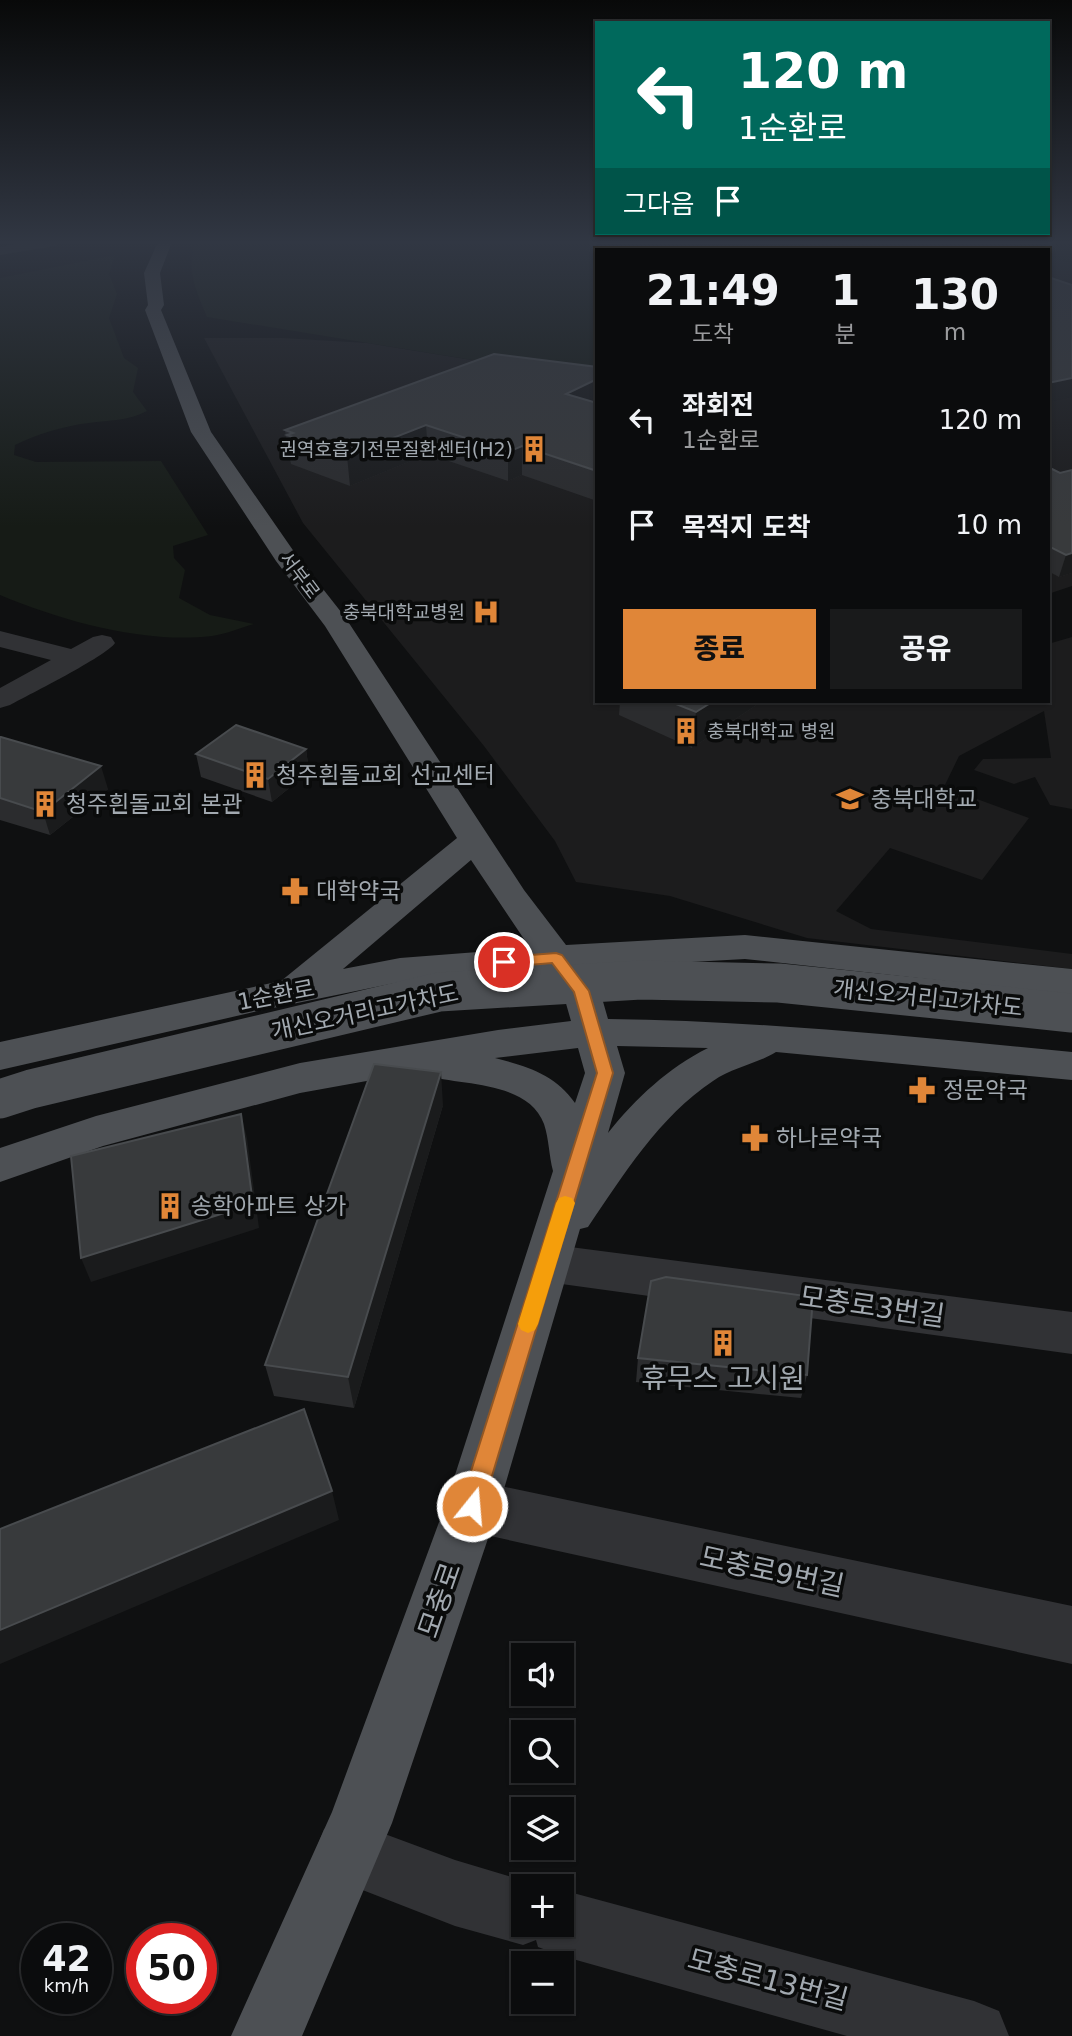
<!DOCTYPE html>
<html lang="ko">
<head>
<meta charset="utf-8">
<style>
	:root { --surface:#0b0c0d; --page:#191a1b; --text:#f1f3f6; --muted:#9a9b9d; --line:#2b2c2e; --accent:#e08638 }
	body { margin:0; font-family:"DejaVu Sans","Noto Sans KR",sans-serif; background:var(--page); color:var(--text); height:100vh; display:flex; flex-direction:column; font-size:26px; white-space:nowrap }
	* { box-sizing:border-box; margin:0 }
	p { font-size:23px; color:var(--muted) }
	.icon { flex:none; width:38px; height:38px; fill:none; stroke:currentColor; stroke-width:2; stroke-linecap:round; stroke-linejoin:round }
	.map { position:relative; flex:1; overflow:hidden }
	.panel { position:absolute; left:595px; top:248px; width:455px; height:455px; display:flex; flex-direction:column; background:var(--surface); border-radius:0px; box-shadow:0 2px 5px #0004,0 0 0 2px var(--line) }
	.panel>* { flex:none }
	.banner { position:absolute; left:595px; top:21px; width:455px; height:214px; border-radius:0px; box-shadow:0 2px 5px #0004,0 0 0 2px var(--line); background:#00695c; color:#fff; overflow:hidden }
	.controls { position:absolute; left:511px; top:1643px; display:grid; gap:14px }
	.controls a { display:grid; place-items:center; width:63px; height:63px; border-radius:0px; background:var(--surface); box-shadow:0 2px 5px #0004,0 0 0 2px var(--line); font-size:35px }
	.speed { position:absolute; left:21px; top:1923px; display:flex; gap:14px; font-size:35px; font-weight:700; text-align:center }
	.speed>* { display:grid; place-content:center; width:91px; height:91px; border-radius:50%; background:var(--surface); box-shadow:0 2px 5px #0004,0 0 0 2px var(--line); line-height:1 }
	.speed small { font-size:18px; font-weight:400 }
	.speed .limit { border:10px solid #d22; background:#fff; color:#111 }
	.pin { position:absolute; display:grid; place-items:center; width:60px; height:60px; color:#fff; margin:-30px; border:4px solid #fff; border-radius:50%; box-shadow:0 2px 7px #0007 }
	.me { position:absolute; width:77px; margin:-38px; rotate:17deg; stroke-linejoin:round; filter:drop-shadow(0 0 5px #0008) }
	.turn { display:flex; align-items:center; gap:24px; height:147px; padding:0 28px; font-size:32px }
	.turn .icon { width:91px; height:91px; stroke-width:2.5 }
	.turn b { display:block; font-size:49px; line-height:60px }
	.then { display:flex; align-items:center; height:66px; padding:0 28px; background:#0003; gap:14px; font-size:26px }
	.eta { display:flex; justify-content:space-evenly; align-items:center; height:119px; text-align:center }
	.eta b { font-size:42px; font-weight:800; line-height:49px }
	.button { display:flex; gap:14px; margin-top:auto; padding:14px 28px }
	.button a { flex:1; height:80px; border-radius:0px; background:var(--accent); color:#111; font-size:28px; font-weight:800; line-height:80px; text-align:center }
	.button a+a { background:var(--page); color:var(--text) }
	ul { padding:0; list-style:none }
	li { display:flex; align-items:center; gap:21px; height:105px; padding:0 28px }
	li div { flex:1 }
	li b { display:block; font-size:26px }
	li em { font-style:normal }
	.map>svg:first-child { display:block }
	.built { fill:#1c1c1d }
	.green { fill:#161b16 }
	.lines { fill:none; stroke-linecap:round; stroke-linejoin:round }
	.minor { fill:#313235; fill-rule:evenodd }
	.major { fill:#4d5054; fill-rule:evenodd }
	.major-bridge { stroke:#4d5054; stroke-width:39 }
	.wall { fill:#2b2c2e }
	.shaded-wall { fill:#1a1b1c }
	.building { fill:#383a3c; stroke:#484b4e; stroke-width:2 }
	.route { fill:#e08638; stroke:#925724; stroke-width:2 }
	.slow { fill:#f59e0b }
	.labels { text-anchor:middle; stroke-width:7; stroke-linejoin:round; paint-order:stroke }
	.far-poi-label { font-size:19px; fill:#a2a9b0; stroke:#0a0b0b; text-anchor:end }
	.far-street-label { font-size:19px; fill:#a2a9b0; stroke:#0a0b0b }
	.poi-label { font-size:23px; fill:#a2a9b0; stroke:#0a0b0b; text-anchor:start }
	.street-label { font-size:23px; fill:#a2a9b0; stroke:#0a0b0b }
	.near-street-label { font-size:28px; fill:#a2a9b0; stroke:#0a0b0b }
	.near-poi-label { font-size:28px; fill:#a2a9b0; stroke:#0a0b0b }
</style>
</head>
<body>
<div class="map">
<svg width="1072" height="2036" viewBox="0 0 1072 2036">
	<rect width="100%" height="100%" fill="#0f1011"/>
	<g class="built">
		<path d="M 795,242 L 1072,242 L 1072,288 L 1048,327 L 1048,250 L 817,250 Z"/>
		<path d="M 204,338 L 283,338 L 367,343 L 503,365 L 597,388 L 597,702 L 1048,702 L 1048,644 L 1072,637 L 1072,809 L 1050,805 L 1035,777 L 1014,784 L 974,770 L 983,759 L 1051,758 L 1044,711 L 959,756 L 944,787 L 1029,818 L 982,880 L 890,848 L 836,911 L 871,929 L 1072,954 L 1072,969 L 807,938 L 670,896 L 576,882 L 555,841 L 484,746 L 303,523 Z"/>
		<path d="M 1048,348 L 1072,349 L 1072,586 L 1048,594 Z"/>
	</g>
	<g class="green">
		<path d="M 195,242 L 699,242 L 696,250 L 597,250 L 597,373 L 491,363 L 207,317 C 196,291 186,270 195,242 Z"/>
		<path d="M 1002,242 L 1072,242 L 1072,263 L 1048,257 L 1048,250 L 1027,250 Z"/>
		<path d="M 115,255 L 109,274 L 117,294 L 109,318 L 124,358 L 138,368 L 133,392 L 147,411 C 128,421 110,420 89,423 C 63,426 38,434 15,445 L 14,455 L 36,462 L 161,461 L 208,535 L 173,546 L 174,558 L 185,570 L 179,598 L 210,615 L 254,624 C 240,628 226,634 212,636 C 144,644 62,621 0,595 L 0,278 Z"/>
	</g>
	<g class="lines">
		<g class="minor">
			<path d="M 27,242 L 62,242 L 55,246 L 0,255 L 0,247 Z"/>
			<path d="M 0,631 L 71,649 L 93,637 L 102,635 L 111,637 L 115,643 C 105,657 30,694 10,705 L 0,708 L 0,688 L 51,660 L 0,647 Z"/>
			<path d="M 547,1244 L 1072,1312 L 1072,1354 L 547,1282 L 531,1277 L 524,1263 L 531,1249 Z"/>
			<path d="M 472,1480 L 1072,1606 L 1072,1664 L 472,1532 L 453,1525 L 445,1506 L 453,1487 Z"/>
			<path d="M 347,1820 L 455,1860 L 542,1886 L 523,1886 L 523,1925 L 562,1925 L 562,1890 L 974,2001 L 999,2011 L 1009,2036 L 847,2036 L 562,1956 L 538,1947 L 536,1940 L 523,1945 L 455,1926 L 324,1875 L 315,1852 L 324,1829 Z"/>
		</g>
		<path class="major" d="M 158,242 L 172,242 L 160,273 L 164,305 L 161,310 L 211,432 L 297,556 L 345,617 L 524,890 L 566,945 L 745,935 L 1072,969 L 1072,995 L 745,959 L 584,968 L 600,991 L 608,1019 C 764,1021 917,1037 1072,1052 L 1072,1080 L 776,1052 C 757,1064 733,1067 713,1081 C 659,1117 624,1174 588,1227 L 580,1229 L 499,1506 L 392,1823 L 302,2036 L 231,2036 L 332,1812 L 445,1506 L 553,1171 C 549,1156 549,1139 544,1124 C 528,1080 460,1086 424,1075 L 422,1071 L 300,1093 L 103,1146 L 0,1182 L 0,1148 L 96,1116 L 300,1063 L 498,1030 L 571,1021 L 563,993 L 547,971 L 400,982 L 263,1010 L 0,1070 L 0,1042 L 281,981 L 457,838 L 325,626 L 276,561 L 191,432 L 145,310 L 148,305 L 144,273 ZM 471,860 L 530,948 L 400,958 L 343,969 ZM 617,1046 L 708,1048 C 668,1068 636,1098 608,1133 L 625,1073 ZM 578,1048 L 585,1073 L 575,1103 C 556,1075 527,1066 495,1058 Z"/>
		<path class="major-bridge" d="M 0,1099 L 31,1089 L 439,992 L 641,980 L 779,983 L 1072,1013"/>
	</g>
	<g class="wall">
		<path d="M 597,367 L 597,501 L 522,475 L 508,481 L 428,454 L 350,486 L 291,464 L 290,459 L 289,458 L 285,430 Z"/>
		<path d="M 1048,467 L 1072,573 L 1059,577 L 1048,571 Z"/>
		<path d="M 620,702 L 761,702 L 692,748 L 619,715 Z"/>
		<path d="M 0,737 L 108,789 L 50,835 L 0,820 Z"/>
		<path d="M 306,749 L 309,772 L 272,802 L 201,777 L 196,754 Z"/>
		<path d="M 443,1105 L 354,1408 L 274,1396 L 265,1365 Z"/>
		<path d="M 638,1358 L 807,1375 L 801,1398 L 636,1382 Z"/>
	</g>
	<g class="shaded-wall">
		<path d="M 1072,378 L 1072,397 L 1048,402 L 1048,383 Z"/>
		<path d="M 597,379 L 597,406 L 566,394 Z"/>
		<path d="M 426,425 L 428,454 L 350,486 L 347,456 Z"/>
		<path d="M 522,446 L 522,475 L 508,481 L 508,452 Z"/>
		<path d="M 1072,553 L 1072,573 L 1059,577 L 1066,555 Z"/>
		<path d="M 712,702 L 761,702 L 692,748 L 696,712 Z"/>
		<path d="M 306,749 L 309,772 L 272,802 L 268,779 Z"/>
		<path d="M 101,766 L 108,789 L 50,835 L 43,812 Z"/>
		<path d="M 441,1072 L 443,1105 L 354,1408 L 348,1377 Z"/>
		<path d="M 241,1114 L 247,1138 L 259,1228 L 91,1282 L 81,1258 Z"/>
		<path d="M 332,1491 L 339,1520 L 0,1664 L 0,1630 Z"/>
	</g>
	<g class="building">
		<path d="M 1048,277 L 1072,285 L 1072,378 L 1048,383 Z"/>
		<path d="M 494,354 L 597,367 L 597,379 L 566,394 L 597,403 L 597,471 L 522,446 L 508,452 L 426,425 L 347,456 L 287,435 L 293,433 L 285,430 Z"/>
		<path d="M 1048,467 L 1060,473 L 1072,470 L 1072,553 L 1066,555 L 1048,546 Z"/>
		<path d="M 671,702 L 712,702 L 696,712 Z"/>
		<path d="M 236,725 L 306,749 L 268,779 L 196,754 Z"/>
		<path d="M 0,737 L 1,737 L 101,766 L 43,812 L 0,798 Z"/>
		<path d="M 374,1064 L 441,1072 L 348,1377 L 265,1365 Z"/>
		<path d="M 241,1114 L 253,1204 L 81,1258 L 71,1156 Z"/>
		<path d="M 666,1277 L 813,1297 L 807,1375 L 638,1358 L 651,1281 Z"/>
		<path d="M 304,1409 L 332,1491 L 0,1630 L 0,1529 Z"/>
	</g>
	<linearGradient id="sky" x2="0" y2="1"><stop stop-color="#080909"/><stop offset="0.46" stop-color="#313743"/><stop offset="1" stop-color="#313743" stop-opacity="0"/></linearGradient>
	<rect width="1072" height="527" fill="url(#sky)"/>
	<path class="route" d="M 556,953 L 562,955 L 589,991 L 613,1073 L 483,1506 L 480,1514 L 472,1517 L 464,1514 L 460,1506 L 597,1073 L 574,992 L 552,963 L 504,967 L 497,962 L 504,957 Z"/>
	<path class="slow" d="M 565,1196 L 572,1198 L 575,1203 L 538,1324 L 535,1330 L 528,1333 L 521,1330 L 518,1324 L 556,1203 L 559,1198 Z"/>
	<defs>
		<symbol id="building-bare" viewBox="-9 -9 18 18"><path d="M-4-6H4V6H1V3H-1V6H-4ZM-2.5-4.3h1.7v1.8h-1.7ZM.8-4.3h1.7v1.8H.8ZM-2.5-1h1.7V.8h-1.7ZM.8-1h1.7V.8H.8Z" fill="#e08638" stroke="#0a0b0b" stroke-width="2.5" paint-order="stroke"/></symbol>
		<symbol id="hospital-bare" viewBox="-9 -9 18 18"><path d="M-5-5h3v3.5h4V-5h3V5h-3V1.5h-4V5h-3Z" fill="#e08638" stroke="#0a0b0b" stroke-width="2.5" paint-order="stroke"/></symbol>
		<symbol id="university-bare" viewBox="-9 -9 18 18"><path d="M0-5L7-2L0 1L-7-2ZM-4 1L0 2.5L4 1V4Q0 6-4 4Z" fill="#e08638" stroke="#0a0b0b" stroke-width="2.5" paint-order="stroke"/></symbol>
		<symbol id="pharmacy-bare" viewBox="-9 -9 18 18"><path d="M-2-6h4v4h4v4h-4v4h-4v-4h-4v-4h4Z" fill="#e08638" stroke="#0a0b0b" stroke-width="2.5" paint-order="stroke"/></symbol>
	</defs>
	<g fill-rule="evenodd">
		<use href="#building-bare" x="515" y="430" width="38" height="38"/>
		<use href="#hospital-bare" x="467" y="593" width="38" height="38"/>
		<use href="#building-bare" x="667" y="712" width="38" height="38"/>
		<use href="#building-bare" x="236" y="756" width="38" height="38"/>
		<use href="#university-bare" x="831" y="780" width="38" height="38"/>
		<use href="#building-bare" x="26" y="785" width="38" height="38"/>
		<use href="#pharmacy-bare" x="276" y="872" width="38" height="38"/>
		<use href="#pharmacy-bare" x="903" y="1071" width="38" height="38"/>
		<use href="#pharmacy-bare" x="736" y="1119" width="38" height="38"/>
		<use href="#building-bare" x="151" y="1187" width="38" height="38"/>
		<use href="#building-bare" x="704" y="1324" width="38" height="38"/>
	</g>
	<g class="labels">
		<g class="far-poi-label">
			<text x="513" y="456">권역호흡기전문질환센터(H2)</text>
			<text x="465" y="619">충북대학교병원</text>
			<text x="707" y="738" text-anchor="start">충북대학교 병원</text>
		</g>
		<g class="far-street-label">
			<text transform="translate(300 575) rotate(53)" y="7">서부로</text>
		</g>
		<g class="poi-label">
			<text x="276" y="783">청주흰돌교회 선교센터</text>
			<text x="871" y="807">충북대학교</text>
			<text x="66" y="812">청주흰돌교회 본관</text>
			<text x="316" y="899">대학약국</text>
			<text x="943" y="1098">정문약국</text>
			<text x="776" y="1146">하나로약국</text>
			<text x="191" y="1214">송학아파트 상가</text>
		</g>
		<g class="street-label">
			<text transform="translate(276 995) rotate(-11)" y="8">1순환로</text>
			<text transform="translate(928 998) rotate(6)" y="8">개신오거리고가차도</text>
			<text transform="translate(365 1012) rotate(-12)" y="8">개신오거리고가차도</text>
		</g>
		<g class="near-street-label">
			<text transform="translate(872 1306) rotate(8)" y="10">모충로3번길</text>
			<text transform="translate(772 1571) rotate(12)" y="10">모충로9번길</text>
			<text transform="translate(439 1600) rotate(-71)" y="10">모충로</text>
			<text transform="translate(768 1979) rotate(15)" y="10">모충로13번길</text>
		</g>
		<g class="near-poi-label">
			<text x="723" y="1388">휴무스 고시원</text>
		</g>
	</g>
</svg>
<div class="controls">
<a><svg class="icon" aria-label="sound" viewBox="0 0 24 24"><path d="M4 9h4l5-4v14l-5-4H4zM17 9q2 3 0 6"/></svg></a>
<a><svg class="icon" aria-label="search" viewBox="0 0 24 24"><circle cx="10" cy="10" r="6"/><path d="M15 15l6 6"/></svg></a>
<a><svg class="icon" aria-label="layers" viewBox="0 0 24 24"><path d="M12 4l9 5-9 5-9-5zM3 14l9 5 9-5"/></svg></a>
<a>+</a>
<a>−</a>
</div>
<div class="speed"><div>42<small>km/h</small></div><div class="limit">50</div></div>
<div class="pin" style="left:504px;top:962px;background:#d93025"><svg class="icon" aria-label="arrive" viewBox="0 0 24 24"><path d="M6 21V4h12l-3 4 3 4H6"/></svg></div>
<svg class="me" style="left:472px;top:1506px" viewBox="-20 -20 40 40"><circle r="17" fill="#e08638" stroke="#fff" stroke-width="3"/><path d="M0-11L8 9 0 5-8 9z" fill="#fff"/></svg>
<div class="banner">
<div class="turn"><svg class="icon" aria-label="left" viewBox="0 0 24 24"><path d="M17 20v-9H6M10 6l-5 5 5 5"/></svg><div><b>120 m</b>1순환로</div></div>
<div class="then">그다음<svg class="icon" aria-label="arrive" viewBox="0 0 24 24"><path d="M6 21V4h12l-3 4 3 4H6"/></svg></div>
</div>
<section class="panel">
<div class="eta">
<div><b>21:49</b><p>도착</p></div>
<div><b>1</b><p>분</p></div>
<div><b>130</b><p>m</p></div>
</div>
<ul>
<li><svg class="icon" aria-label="left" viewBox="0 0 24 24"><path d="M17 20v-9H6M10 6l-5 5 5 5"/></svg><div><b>좌회전</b><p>1순환로</p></div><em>120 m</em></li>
<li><svg class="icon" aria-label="arrive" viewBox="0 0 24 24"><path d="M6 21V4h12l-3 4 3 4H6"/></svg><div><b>목적지 도착</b></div><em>10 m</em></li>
</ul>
<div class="button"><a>종료</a><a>공유</a></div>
</section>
</div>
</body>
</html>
